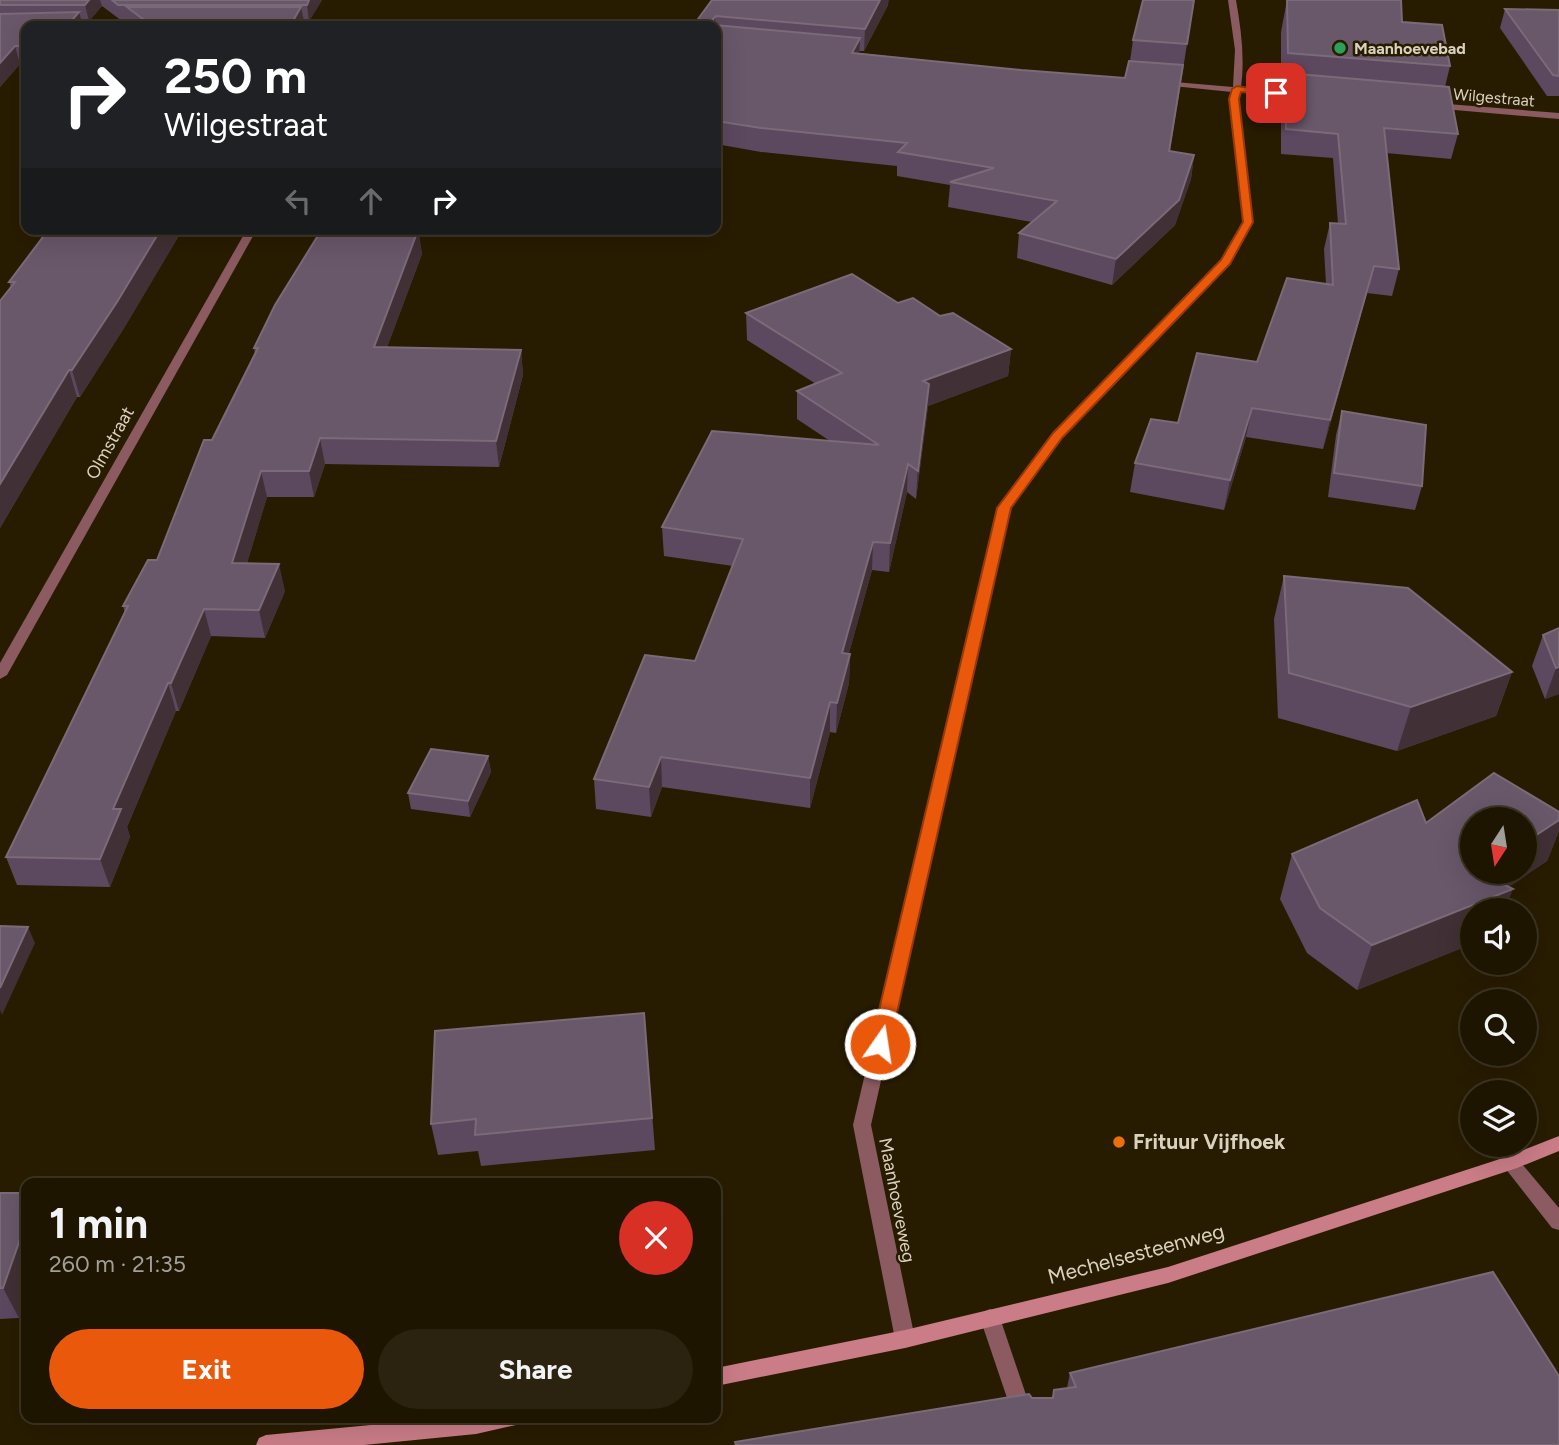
<!DOCTYPE html>
<html lang="en">
<head>
<meta charset="utf-8">
<style>
	:root { --surface:#1e1500; --page:#2b220f; --text:#f1f3f6; --muted:#a19f99; --line:#3c3422; --accent:#ea580c }
	body { margin:0; font-family:Figtree,sans-serif; background:var(--page); color:var(--text); height:100vh; display:flex; flex-direction:column; font-size:26px; white-space:nowrap }
	* { box-sizing:border-box; margin:0 }
	p { font-size:23px; color:var(--muted) }
	.icon { flex:none; width:38px; height:38px; fill:none; stroke:currentColor; stroke-width:2; stroke-linecap:round; stroke-linejoin:round }
	.map { position:relative; flex:1; overflow:hidden }
	.panel { position:absolute; left:21px; top:1178px; width:700px; height:245px; display:flex; flex-direction:column; background:var(--surface); border-radius:14px; box-shadow:0 7px 28px #0002,0 0 0 2px var(--line) }
	.panel>* { flex:none }
	.hud { position:absolute; left:21px; top:21px; width:700px; height:214px; border-radius:14px; box-shadow:0 7px 28px #0002,0 0 0 2px var(--line); background:#202124; color:#fff; overflow:hidden }
	.needle { width:46px; rotate:192deg }
	.fabs { position:absolute; left:1460px; top:807px; display:grid; gap:14px }
	.fabs a { display:grid; place-items:center; width:77px; height:77px; border-radius:50%; background:var(--surface); box-shadow:0 7px 28px #0002,0 0 0 2px var(--line); font-size:35px }
	.pin { position:absolute; display:grid; place-items:center; width:60px; height:60px; color:#fff; margin:-30px; border-radius:14px; box-shadow:0 4px 10px #0006 }
	.me { position:absolute; width:77px; margin:-38px; rotate:13deg; stroke-linejoin:round; filter:drop-shadow(0 0 5px #0008) }
	.turn { display:flex; align-items:center; gap:24px; height:147px; padding:0 28px; font-size:32px }
	.turn .icon { width:91px; height:91px; stroke-width:2.5 }
	.turn b { display:block; font-size:49px; line-height:60px }
	.lanes { display:flex; align-items:center; height:66px; padding:0 28px; background:#0003; justify-content:center; gap:35px; direction:ltr }
	.lanes .off { opacity:.35 }
	.round { display:grid; place-items:center; flex:none; width:74px; height:74px; border-radius:37px; background:var(--page) }
	.overview { display:flex; align-items:center; justify-content:space-between; height:119px; padding:0 28px }
	h1 { font-size:42px; font-weight:700; line-height:52px }
	.primary-button { display:flex; gap:14px; margin-top:auto; padding:14px 28px }
	.primary-button a { flex:1; height:80px; border-radius:42px; background:var(--accent); color:#fff; font-size:28px; font-weight:700; line-height:80px; text-align:center }
	.primary-button a+a { background:var(--page); color:var(--text) }
	.map>svg:first-child { display:block }
	.lines { fill:none; stroke-linecap:round; stroke-linejoin:round }
	.minor { fill:#8b5b61; fill-rule:evenodd }
	.secondary { fill:#ca7d87; fill-rule:evenodd }
	.wall { fill:#5c485f }
	.shaded-wall { fill:#413035 }
	.building { fill:#69576a; stroke:#7b6a78; stroke-width:2 }
	.route { fill:#ea580c; stroke:#983908; stroke-width:2 }
	.leisure-dot { fill:#2e9e5b; stroke:#281c00; stroke-width:2.5 }
	.food-dot { fill:#e8710a; stroke:#281c00; stroke-width:2.5 }
	.labels { text-anchor:middle; stroke-width:5; stroke-linejoin:round; paint-order:stroke }
	.far-poi-label { font-size:16px; font-weight:bold; fill:#dad2c1; stroke:#281c00; text-anchor:start }
	.far-street-label { font-size:16px; fill:#dad2c1; stroke:#281c00 }
	.street-label { font-size:18px; fill:#dad2c1; stroke:#281c00 }
	.near-poi-label { font-size:21px; font-weight:bold; fill:#dad2c1; stroke:#281c00; text-anchor:start }
	.near-street-label { font-size:21px; fill:#dad2c1; stroke:#281c00 }
</style>
</head>
<body>
<div class="map">
<svg width="1559" height="1445" viewBox="0 0 1559 1445">
	<rect width="100%" height="100%" fill="#281c00"/>
	<g class="lines">
		<g class="minor">
			<path d="M 1228,0 L 1236,0 C 1241,29 1245,58 1241,87 L 1300,92 L 1304,95 L 1300,98 L 1240,92 L 1238,99 L 1253,222 L 1231,262 L 1062,438 L 1010,508 L 871,1125 L 915,1339 L 912,1345 L 905,1348 L 898,1345 L 895,1339 L 853,1125 L 998,508 L 1054,434 L 1222,261 L 1243,222 L 1230,99 L 1232,92 L 1163,85 L 1159,83 L 1163,81 L 1233,87 L 1235,50 Z"/>
			<path d="M 64,24 L 149,24 L 153,26 L 60,26 Z"/>
			<path d="M 288,24 L 371,24 L 375,26 L 284,26 Z"/>
			<path d="M 1435,103 L 1559,113 L 1559,119 L 1432,108 L 1432,104 Z"/>
			<path d="M 247,229 L 257,229 L 7,675 L 0,679 L 0,663 Z"/>
			<path d="M 1511,1155 L 1517,1158 L 1559,1208 L 1559,1230 L 1552,1228 L 1505,1168 L 1502,1163 L 1505,1158 Z"/>
			<path d="M 990,1309 L 997,1312 L 1000,1318 L 1043,1445 L 1023,1445 L 980,1318 L 983,1312 Z"/>
		</g>
		<g class="secondary">
			<path d="M 1559,1136 L 1559,1151 L 1517,1168 L 1168,1283 L 905,1348 L 716,1386 L 716,1368 L 905,1330 L 1168,1267 L 1506,1157 Z"/>
			<path d="M 444,1418 L 519,1418 L 516,1425 L 476,1434 L 364,1445 L 256,1445 L 259,1438 L 266,1435 Z"/>
		</g>
	</g>
	<g class="wall">
		<path d="M 0,0 L 322,0 L 309,21 L 304,21 L 305,26 L 131,26 L 130,21 L 122,21 L 102,6 L 89,21 L 81,21 L 83,26 L 26,26 L 26,64 L 20,64 L 0,87 Z"/>
		<path d="M 712,0 L 888,5 L 864,51 L 859,51 L 859,53 L 1021,70 L 1125,78 L 1130,61 L 1133,40 L 1194,0 L 1170,151 L 1194,155 L 1191,179 L 1175,225 L 1112,285 L 1017,258 L 1019,233 L 1032,222 L 948,207 L 950,185 L 897,176 L 897,166 L 761,152 L 716,144 L 716,26 Z"/>
		<path d="M 1287,0 L 1402,22 L 1450,66 L 1445,87 L 1458,134 L 1451,159 L 1386,153 L 1399,269 L 1392,296 L 1367,293 L 1323,449 L 1246,437 L 1224,510 L 1130,492 L 1135,463 L 1178,423 L 1257,362 L 1326,284 L 1324,249 L 1330,223 L 1338,224 L 1333,158 L 1281,154 L 1281,97 L 1283,87 L 1281,87 L 1281,32 Z"/>
		<path d="M 1505,9 L 1559,10 L 1559,96 L 1547,96 L 1500,28 Z"/>
		<path d="M 319,229 L 418,230 L 422,254 L 387,347 L 521,350 L 523,375 L 499,467 L 325,464 L 314,497 L 267,497 L 247,563 L 285,591 L 265,638 L 211,636 L 179,711 L 176,711 L 127,827 L 130,837 L 110,887 L 17,885 L 6,857 L 125,613 L 123,606 L 157,560 L 212,440 L 255,354 L 254,348 L 319,233 Z"/>
		<path d="M 181,232 L 124,328 L 80,397 L 77,397 L 0,528 L 0,301 L 11,287 L 9,282 Z"/>
		<path d="M 898,303 L 940,316 L 1011,349 L 1008,376 L 928,406 L 916,499 L 907,492 L 889,572 L 872,570 L 849,653 L 850,654 L 849,683 L 836,733 L 830,732 L 810,808 L 662,787 L 651,817 L 596,809 L 594,779 L 695,661 L 733,566 L 664,556 L 662,527 L 830,441 L 797,419 L 797,391 L 816,384 L 747,340 L 746,313 Z"/>
		<path d="M 1342,411 L 1422,486 L 1415,510 L 1328,497 L 1336,435 Z"/>
		<path d="M 1284,576 L 1512,672 L 1496,716 L 1397,751 L 1278,718 L 1274,619 Z"/>
		<path d="M 1559,628 L 1559,694 L 1545,699 L 1532,666 L 1543,635 Z"/>
		<path d="M 488,756 L 491,772 L 470,817 L 411,809 L 408,793 Z"/>
		<path d="M 1559,812 L 1559,831 L 1547,861 L 1472,910 L 1472,944 L 1357,990 L 1307,953 L 1280,899 L 1292,854 L 1426,823 Z"/>
		<path d="M 644,1013 L 655,1150 L 481,1166 L 478,1151 L 438,1155 L 431,1124 Z"/>
		<path d="M 0,1193 L 26,1193 L 26,1298 L 19,1318 L 0,1319 Z"/>
		<path d="M 1070,1373 L 1559,1445 L 1052,1398 L 1054,1390 L 1067,1388 Z"/>
	</g>
	<g class="shaded-wall">
		<path d="M 89,0 L 100,0 L 102,6 L 89,21 L 85,5 Z"/>
		<path d="M 309,0 L 322,0 L 309,21 L 307,5 Z"/>
		<path d="M 880,0 L 889,0 L 888,5 L 864,51 L 865,29 Z"/>
		<path d="M 301,7 L 305,26 L 290,26 Z"/>
		<path d="M 79,12 L 83,26 L 67,26 Z"/>
		<path d="M 860,38 L 859,60 L 852,53 Z"/>
		<path d="M 15,46 L 20,64 L 0,87 L 0,63 Z"/>
		<path d="M 1194,155 L 1191,179 L 1175,225 L 1112,285 L 1116,259 Z"/>
		<path d="M 161,229 L 180,229 L 181,232 L 124,328 L 80,397 L 72,370 Z"/>
		<path d="M 418,230 L 422,254 L 378,372 L 374,347 Z"/>
		<path d="M 1374,266 L 1367,293 L 1323,449 L 1330,420 Z"/>
		<path d="M 1011,349 L 1008,376 L 928,406 L 916,499 L 923,381 Z"/>
		<path d="M 521,350 L 523,375 L 499,467 L 496,441 Z"/>
		<path d="M 69,370 L 77,397 L 0,528 L 0,484 Z"/>
		<path d="M 1252,408 L 1246,437 L 1224,510 L 1230,480 Z"/>
		<path d="M 320,438 L 325,464 L 314,497 L 309,471 Z"/>
		<path d="M 908,464 L 907,492 L 889,572 L 890,543 Z"/>
		<path d="M 261,471 L 267,497 L 239,590 L 232,563 Z"/>
		<path d="M 873,542 L 872,570 L 841,682 L 842,653 Z"/>
		<path d="M 279,564 L 285,591 L 265,638 L 259,610 Z"/>
		<path d="M 204,609 L 211,636 L 179,711 L 171,683 Z"/>
		<path d="M 850,654 L 849,683 L 836,733 L 837,703 Z"/>
		<path d="M 1559,667 L 1559,694 L 1545,699 L 1556,668 Z"/>
		<path d="M 1512,672 L 1496,716 L 1397,751 L 1411,707 Z"/>
		<path d="M 168,683 L 176,711 L 127,827 L 130,837 L 110,887 L 100,859 L 113,809 Z"/>
		<path d="M 830,702 L 830,732 L 810,808 L 810,778 Z"/>
		<path d="M 488,756 L 491,772 L 470,817 L 468,801 Z"/>
		<path d="M 661,757 L 662,787 L 651,817 L 649,787 Z"/>
		<path d="M 1559,820 L 1559,831 L 1547,861 L 1496,896 L 1513,889 L 1505,910 L 1472,910 L 1472,944 L 1357,990 L 1372,945 L 1483,872 L 1524,872 L 1524,843 Z"/>
		<path d="M 28,927 L 35,943 L 2,1015 L 0,1010 L 0,988 Z"/>
		<path d="M 26,1222 L 26,1298 L 19,1318 L 3,1288 Z"/>
	</g>
	<g class="building">
		<path d="M 0,0 L 89,0 L 85,5 L 0,5 Z"/>
		<path d="M 112,0 L 309,0 L 307,5 L 118,5 Z"/>
		<path d="M 712,0 L 880,0 L 865,29 L 716,16 L 713,19 L 715,25 L 860,38 L 852,53 L 1021,70 L 1125,78 L 1129,61 L 1183,65 L 1169,151 L 1194,155 L 1179,200 L 1116,259 L 1019,233 L 1057,201 L 950,182 L 994,168 L 898,152 L 907,143 L 761,128 L 716,121 L 716,26 L 693,26 Z"/>
		<path d="M 1143,0 L 1194,0 L 1187,44 L 1133,40 Z"/>
		<path d="M 1287,0 L 1401,0 L 1402,22 L 1442,25 L 1450,66 L 1288,53 Z"/>
		<path d="M 127,7 L 301,7 L 290,26 L 152,26 Z"/>
		<path d="M 1505,9 L 1559,10 L 1559,76 L 1553,75 Z"/>
		<path d="M 79,12 L 67,26 L 26,26 L 26,46 L 15,46 L 0,63 L 0,14 Z"/>
		<path d="M 1286,73 L 1449,87 L 1458,134 L 1384,128 L 1399,269 L 1374,266 L 1330,420 L 1252,408 L 1230,480 L 1135,463 L 1151,419 L 1178,423 L 1197,353 L 1257,362 L 1287,278 L 1333,285 L 1330,223 L 1346,224 L 1338,134 L 1286,129 Z"/>
		<path d="M 49,229 L 161,229 L 117,302 L 72,370 L 69,370 L 0,484 L 0,301 L 15,282 L 9,282 Z"/>
		<path d="M 322,229 L 418,230 L 374,347 L 521,350 L 496,441 L 320,438 L 309,471 L 261,471 L 232,563 L 279,564 L 259,610 L 204,609 L 171,683 L 168,683 L 113,809 L 121,809 L 100,859 L 6,857 L 128,606 L 123,606 L 148,560 L 157,560 L 204,440 L 212,440 L 258,348 L 254,348 L 275,305 Z"/>
		<path d="M 852,274 L 898,303 L 913,298 L 940,316 L 953,313 L 1011,349 L 923,381 L 929,384 L 918,471 L 908,464 L 890,543 L 873,542 L 842,653 L 850,654 L 837,703 L 830,702 L 810,778 L 661,757 L 649,787 L 594,779 L 645,655 L 695,661 L 743,539 L 662,527 L 712,431 L 879,445 L 797,391 L 842,373 L 746,313 Z"/>
		<path d="M 1342,411 L 1426,425 L 1422,486 L 1334,473 Z"/>
		<path d="M 1284,576 L 1408,588 L 1512,672 L 1411,707 L 1289,673 Z"/>
		<path d="M 1559,628 L 1559,667 L 1556,668 L 1543,635 Z"/>
		<path d="M 431,749 L 488,756 L 468,801 L 408,793 Z"/>
		<path d="M 1494,773 L 1559,812 L 1559,820 L 1524,843 L 1524,819 L 1472,819 L 1472,872 L 1483,872 L 1480,873 L 1513,889 L 1372,945 L 1320,908 L 1292,854 L 1417,800 L 1426,823 Z"/>
		<path d="M 0,926 L 28,927 L 0,988 Z"/>
		<path d="M 644,1013 L 652,1118 L 475,1135 L 476,1119 L 431,1124 L 435,1031 Z"/>
		<path d="M 0,1193 L 26,1193 L 26,1222 L 3,1288 L 0,1288 Z"/>
		<path d="M 1493,1272 L 1559,1376 L 1559,1445 L 736,1445 L 735,1442 L 1029,1394 L 1032,1398 L 1053,1398 L 1054,1390 L 1076,1387 L 1070,1373 Z"/>
	</g>
	<path class="route" d="M 1237,86 L 1281,93 L 1276,96 L 1241,92 L 1239,99 L 1253,222 L 1230,264 L 1062,438 L 1011,508 L 890,1044 L 887,1049 L 880,1052 L 874,1049 L 871,1044 L 997,508 L 1053,433 L 1221,260 L 1243,222 L 1229,99 L 1232,89 Z"/>
	<circle class="leisure-dot" cx="1340" cy="48" r="7"/>
	<circle class="food-dot" cx="1119" cy="1142" r="7"/>
	<g class="labels">
		<g class="far-poi-label">
			<text x="1354" y="54">Maanhoevebad</text>
		</g>
		<g class="far-street-label">
			<text transform="translate(1494 97) rotate(5)" y="6">Wilgestraat</text>
		</g>
		<g class="street-label">
			<text transform="translate(110 443) rotate(-61)" y="6">Olmstraat</text>
			<text transform="translate(897 1200) rotate(79)" y="6">Maanhoeveweg</text>
		</g>
		<g class="near-poi-label">
			<text x="1133" y="1149">Frituur Vijfhoek</text>
		</g>
		<g class="near-street-label">
			<text transform="translate(1136 1254) rotate(-15)" y="7">Mechelsesteenweg</text>
		</g>
	</g>
</svg>
<div class="fabs">
<a><svg class="needle" viewBox="-14 -14 28 28"><path d="M0-13l5 13h-10z" fill="#e53935"/><path d="M0 13l5-13h-10z" fill="#a19f99"/></svg></a>
<a><svg class="icon" aria-label="sound" viewBox="0 0 24 24"><path d="M4 9h4l5-4v14l-5-4H4zM17 9q2 3 0 6"/></svg></a>
<a><svg class="icon" aria-label="search" viewBox="0 0 24 24"><circle cx="10" cy="10" r="6"/><path d="M15 15l6 6"/></svg></a>
<a><svg class="icon" aria-label="layers" viewBox="0 0 24 24"><path d="M12 4l9 5-9 5-9-5zM3 14l9 5 9-5"/></svg></a>
</div>
<div class="pin" style="left:1276px;top:93px;background:#d93025"><svg class="icon" aria-label="arrive" viewBox="0 0 24 24"><path d="M6 21V4h12l-3 4 3 4H6"/></svg></div>
<svg class="me" style="left:880px;top:1044px" viewBox="-20 -20 40 40"><circle r="17" fill="#ea580c" stroke="#fff" stroke-width="3"/><path d="M0-11L8 9 0 5-8 9z" fill="#fff"/></svg>
<div class="hud">
<div class="turn"><svg class="icon" aria-label="right" viewBox="0 0 24 24"><path d="M7 20v-9h11M14 6l5 5-5 5"/></svg><div><b>250 m</b>Wilgestraat</div></div>
<div class="lanes"><svg class="icon off" aria-label="left" viewBox="0 0 24 24"><path d="M17 20v-9H6M10 6l-5 5 5 5"/></svg><svg class="icon off" aria-label="ahead" viewBox="0 0 24 24"><path d="M12 20V5M6 11l6-6 6 6"/></svg><svg class="icon" aria-label="right" viewBox="0 0 24 24"><path d="M7 20v-9h11M14 6l5 5-5 5"/></svg></div>
</div>
<section class="panel">
<div class="overview"><div><h1>1 min</h1><p>260 m · 21:35</p></div><a class="round" style="background:#d93025;color:#fff"><svg class="icon" aria-label="close" viewBox="0 0 24 24"><path d="M6 6l12 12M18 6L6 18"/></svg></a></div>
<div class="primary-button"><a>Exit</a><a>Share</a></div>
</section>
</div>
</body>
</html>
